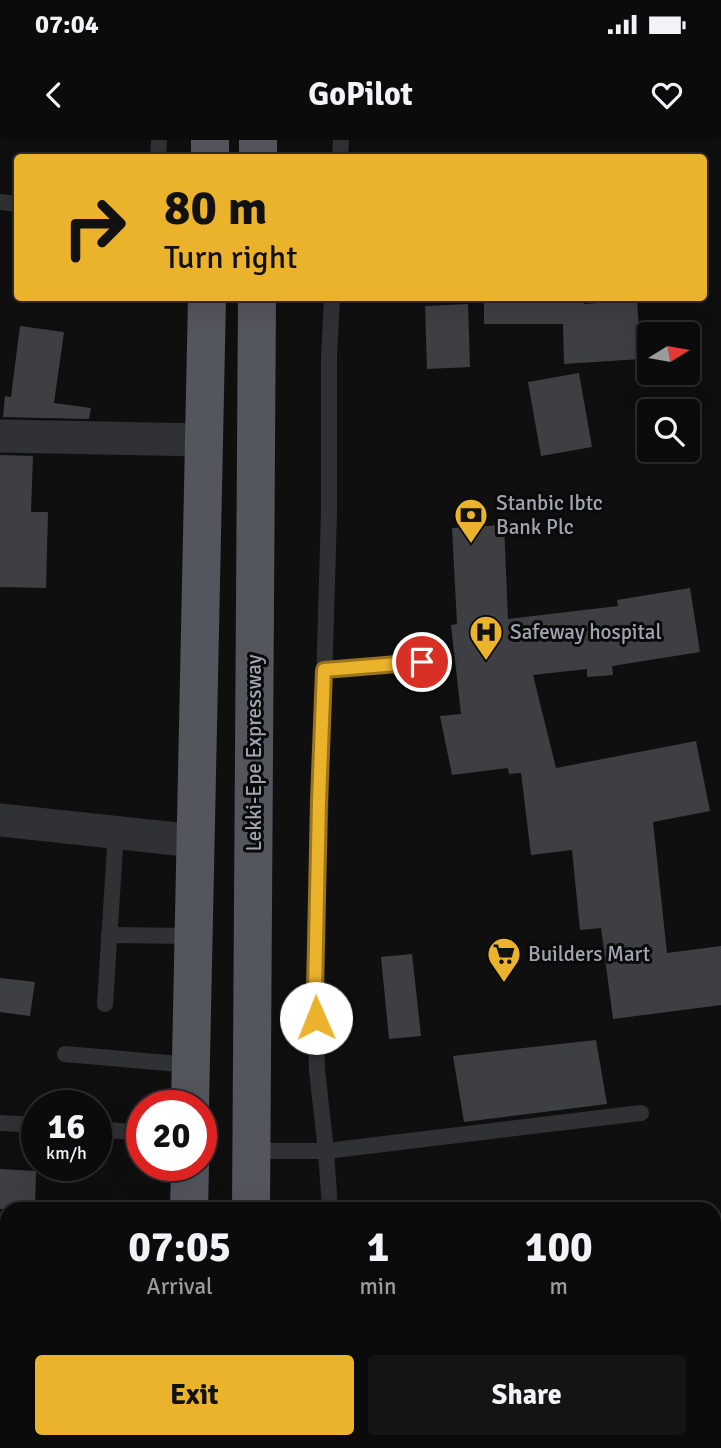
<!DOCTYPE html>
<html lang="en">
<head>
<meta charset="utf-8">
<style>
	:root { --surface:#0b0b0c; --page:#141415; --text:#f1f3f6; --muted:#9a9b9d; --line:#2b2b2d; --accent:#ebb22c }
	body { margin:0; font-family:Signika,sans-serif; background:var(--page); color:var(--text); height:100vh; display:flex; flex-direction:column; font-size:26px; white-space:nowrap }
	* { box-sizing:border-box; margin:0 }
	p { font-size:23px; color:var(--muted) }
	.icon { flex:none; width:38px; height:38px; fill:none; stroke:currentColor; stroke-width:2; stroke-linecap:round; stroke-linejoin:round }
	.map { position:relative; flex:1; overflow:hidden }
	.side { position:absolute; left:0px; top:1062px; width:721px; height:247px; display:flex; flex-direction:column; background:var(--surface); border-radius:21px 21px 0 0; box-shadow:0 7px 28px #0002,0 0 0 2px var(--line) }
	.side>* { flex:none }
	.banner { position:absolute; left:14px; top:14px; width:693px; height:147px; border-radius:7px; box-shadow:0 7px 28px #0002,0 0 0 2px var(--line); background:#ebb22c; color:#111; overflow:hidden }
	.needle { width:46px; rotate:79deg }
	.controls { position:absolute; left:637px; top:182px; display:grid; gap:14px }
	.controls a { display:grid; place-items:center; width:63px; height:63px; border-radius:7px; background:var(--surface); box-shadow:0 7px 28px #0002,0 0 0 2px var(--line); font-size:35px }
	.speed { position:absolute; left:21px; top:950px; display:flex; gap:14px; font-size:35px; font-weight:700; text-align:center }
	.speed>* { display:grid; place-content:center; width:91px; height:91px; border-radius:50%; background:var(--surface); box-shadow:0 7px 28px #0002,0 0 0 2px var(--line); line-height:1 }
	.speed small { font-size:18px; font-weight:400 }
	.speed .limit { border:10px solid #d22; background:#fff; color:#111 }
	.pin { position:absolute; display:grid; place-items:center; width:60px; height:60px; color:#fff; margin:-30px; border:4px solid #fff; border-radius:50%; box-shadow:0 2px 7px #0007 }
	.me { position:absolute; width:77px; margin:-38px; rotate:359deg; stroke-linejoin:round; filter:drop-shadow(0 0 5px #0008) }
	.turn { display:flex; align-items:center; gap:24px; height:147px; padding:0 35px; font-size:32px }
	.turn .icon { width:91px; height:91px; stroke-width:2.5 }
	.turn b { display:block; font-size:49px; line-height:60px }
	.eta { display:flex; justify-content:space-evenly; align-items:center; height:119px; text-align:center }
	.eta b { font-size:42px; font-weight:700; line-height:49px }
	.action { display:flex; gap:14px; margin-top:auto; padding:14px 35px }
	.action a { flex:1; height:80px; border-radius:7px; background:var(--accent); color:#111; font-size:28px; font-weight:700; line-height:80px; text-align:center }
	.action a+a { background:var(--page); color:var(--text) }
	.status { display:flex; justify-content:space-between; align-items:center; height:49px; padding:0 35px; background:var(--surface); direction:ltr }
	.status svg { height:19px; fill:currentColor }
	header { display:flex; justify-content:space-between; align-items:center; height:91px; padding:0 35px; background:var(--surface); font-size:32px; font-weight:700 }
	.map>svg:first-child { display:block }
	.building { fill:#3e3f43 }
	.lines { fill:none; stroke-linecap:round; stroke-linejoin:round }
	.service { stroke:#303135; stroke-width:16 }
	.minor { stroke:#303135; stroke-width:33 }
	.trunk { stroke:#54565d; stroke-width:38 }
	.route-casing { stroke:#99741d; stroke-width:18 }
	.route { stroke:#ebb22c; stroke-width:12 }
	.labels { text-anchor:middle; stroke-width:6; stroke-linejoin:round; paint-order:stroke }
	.poi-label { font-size:21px; fill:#a0a5b1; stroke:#0a0a0b; text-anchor:start }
	.street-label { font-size:21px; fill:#a0a5b1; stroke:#0a0a0b }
</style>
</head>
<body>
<div class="status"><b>07:04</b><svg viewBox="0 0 49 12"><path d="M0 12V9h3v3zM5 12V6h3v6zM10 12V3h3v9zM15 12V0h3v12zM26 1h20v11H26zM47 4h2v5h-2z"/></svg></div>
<header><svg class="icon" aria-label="back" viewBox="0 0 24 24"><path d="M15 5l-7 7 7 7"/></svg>GoPilot<svg class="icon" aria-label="heart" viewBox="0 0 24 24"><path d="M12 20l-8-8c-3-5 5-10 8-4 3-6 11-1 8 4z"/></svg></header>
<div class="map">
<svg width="721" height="1308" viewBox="0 0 721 1308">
	<rect width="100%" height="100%" fill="#0f0f10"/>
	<g class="building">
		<path d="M 484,158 L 584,158 L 584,164 L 637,160 L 641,219 L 564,224 L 563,184 L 484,184 Z"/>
		<path d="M 468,164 L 470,227 L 427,229 L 425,166 Z"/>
		<path d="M 20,186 L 64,192 L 54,263 L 91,268 L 89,279 L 3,277 L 5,256 L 11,257 Z"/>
		<path d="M 579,233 L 592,307 L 541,316 L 528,242 Z"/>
		<path d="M 0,315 L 33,316 L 31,372 L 48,372 L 46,448 L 0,447 Z"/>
		<path d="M 504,385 L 508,479 L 618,466 L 617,460 L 690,448 L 700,512 L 612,526 L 613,535 L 587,537 L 587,529 L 533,535 L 556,628 L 696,601 L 710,671 L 653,682 L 667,813 L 721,806 L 721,865 L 613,879 L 601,788 L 580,790 L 572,710 L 531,715 L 521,633 L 509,634 L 508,628 L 452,635 L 440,576 L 461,574 L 451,485 L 457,484 L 452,388 Z"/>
		<path d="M 412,814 L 421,896 L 389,899 L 381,817 Z"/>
		<path d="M 0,838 L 35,842 L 30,876 L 0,872 Z"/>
		<path d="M 596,900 L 607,964 L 464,982 L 453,916 Z"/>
		<path d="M 0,1029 L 36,1031 L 35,1069 L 0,1069 Z"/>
	</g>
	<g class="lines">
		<g class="service">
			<path d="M 158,18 L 159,0"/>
			<path d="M 340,18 L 341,0"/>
			<path d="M 0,62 L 18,64"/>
			<path d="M 324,530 L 423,522"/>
			<path d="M 109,795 L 193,796"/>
			<path d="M 105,864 L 116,692"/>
			<path d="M 65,914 L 191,925"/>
			<path d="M 0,983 L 37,985"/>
			<path d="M 96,989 L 142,993"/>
			<path d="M 251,1011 L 326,1011 L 641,973"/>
			<path d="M 330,1069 L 326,1011 L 317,930 L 315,851 L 329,372 L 329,217 L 332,158"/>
			<path d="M 0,1211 L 7,1199"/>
			<path d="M 325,1308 L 325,1302"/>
		</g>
		<g class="minor">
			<path d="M 0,296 L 203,300"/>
			<path d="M 0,680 L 195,701"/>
			<path d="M 714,1122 L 721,1121"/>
		</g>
		<g class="trunk">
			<path d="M 210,18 L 210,0"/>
			<path d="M 258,18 L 258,0"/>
			<path d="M 190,966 L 207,158"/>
			<path d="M 189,1069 L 190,1026"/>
			<path d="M 251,1069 L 257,158"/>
			<path d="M 185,1308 L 185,1302"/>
			<path d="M 242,1308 L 242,1302"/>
		</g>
	</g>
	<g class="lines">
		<defs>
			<path id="route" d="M 316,878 L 315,851 L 319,661 L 324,530 L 422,522"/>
		</defs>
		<use href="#route" class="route-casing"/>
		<use href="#route" class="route"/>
	</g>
	<defs>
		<symbol id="bank-pin" viewBox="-11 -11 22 30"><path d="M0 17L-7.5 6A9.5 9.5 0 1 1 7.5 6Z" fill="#ebb22c" stroke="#0a0a0b"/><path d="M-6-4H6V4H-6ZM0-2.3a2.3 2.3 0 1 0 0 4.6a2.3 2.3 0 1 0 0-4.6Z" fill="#111"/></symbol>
		<symbol id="hospital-pin" viewBox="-11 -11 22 30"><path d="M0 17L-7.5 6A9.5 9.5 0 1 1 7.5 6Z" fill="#ebb22c" stroke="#0a0a0b"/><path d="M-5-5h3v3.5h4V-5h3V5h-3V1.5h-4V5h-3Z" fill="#111"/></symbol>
		<symbol id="supermarket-pin" viewBox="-11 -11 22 30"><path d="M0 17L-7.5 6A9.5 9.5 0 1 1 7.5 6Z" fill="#ebb22c" stroke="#0a0a0b"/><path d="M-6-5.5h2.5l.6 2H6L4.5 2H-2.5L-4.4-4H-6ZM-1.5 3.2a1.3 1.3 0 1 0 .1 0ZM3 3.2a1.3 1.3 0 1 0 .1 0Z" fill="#111"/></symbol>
	</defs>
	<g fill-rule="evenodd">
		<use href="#bank-pin" x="452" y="356" width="38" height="52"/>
		<use href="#hospital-pin" x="467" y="473" width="38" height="52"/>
		<use href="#supermarket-pin" x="485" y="795" width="38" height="52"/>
	</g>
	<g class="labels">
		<g class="poi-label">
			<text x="496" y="370">Stanbic Ibtc<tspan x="496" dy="24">Bank Plc</tspan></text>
			<text x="510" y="499">Safeway hospital</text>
			<text x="528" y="821">Builders Mart</text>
		</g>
		<g class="street-label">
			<text transform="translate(254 613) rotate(-90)" y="7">Lekki-Epe Expressway</text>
		</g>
	</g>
</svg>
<div class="controls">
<a><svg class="needle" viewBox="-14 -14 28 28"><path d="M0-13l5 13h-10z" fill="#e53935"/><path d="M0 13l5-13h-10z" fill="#9a9b9d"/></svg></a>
<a><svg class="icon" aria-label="search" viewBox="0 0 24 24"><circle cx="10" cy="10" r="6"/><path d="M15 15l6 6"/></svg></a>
</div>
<div class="speed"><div>16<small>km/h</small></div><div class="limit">20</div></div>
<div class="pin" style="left:422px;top:522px;background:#d93025"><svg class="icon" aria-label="arrive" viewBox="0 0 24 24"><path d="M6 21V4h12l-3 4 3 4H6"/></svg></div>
<svg class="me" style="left:316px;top:878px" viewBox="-20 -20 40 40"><circle r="19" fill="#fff"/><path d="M0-13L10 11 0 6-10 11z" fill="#ebb22c"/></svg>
<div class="banner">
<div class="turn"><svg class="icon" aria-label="right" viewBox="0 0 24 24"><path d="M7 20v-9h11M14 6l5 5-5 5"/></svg><div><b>80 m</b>Turn right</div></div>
</div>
<section class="side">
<div class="eta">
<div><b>07:05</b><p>Arrival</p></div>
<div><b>1</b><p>min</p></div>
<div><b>100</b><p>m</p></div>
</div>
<div class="action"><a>Exit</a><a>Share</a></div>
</section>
</div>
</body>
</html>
